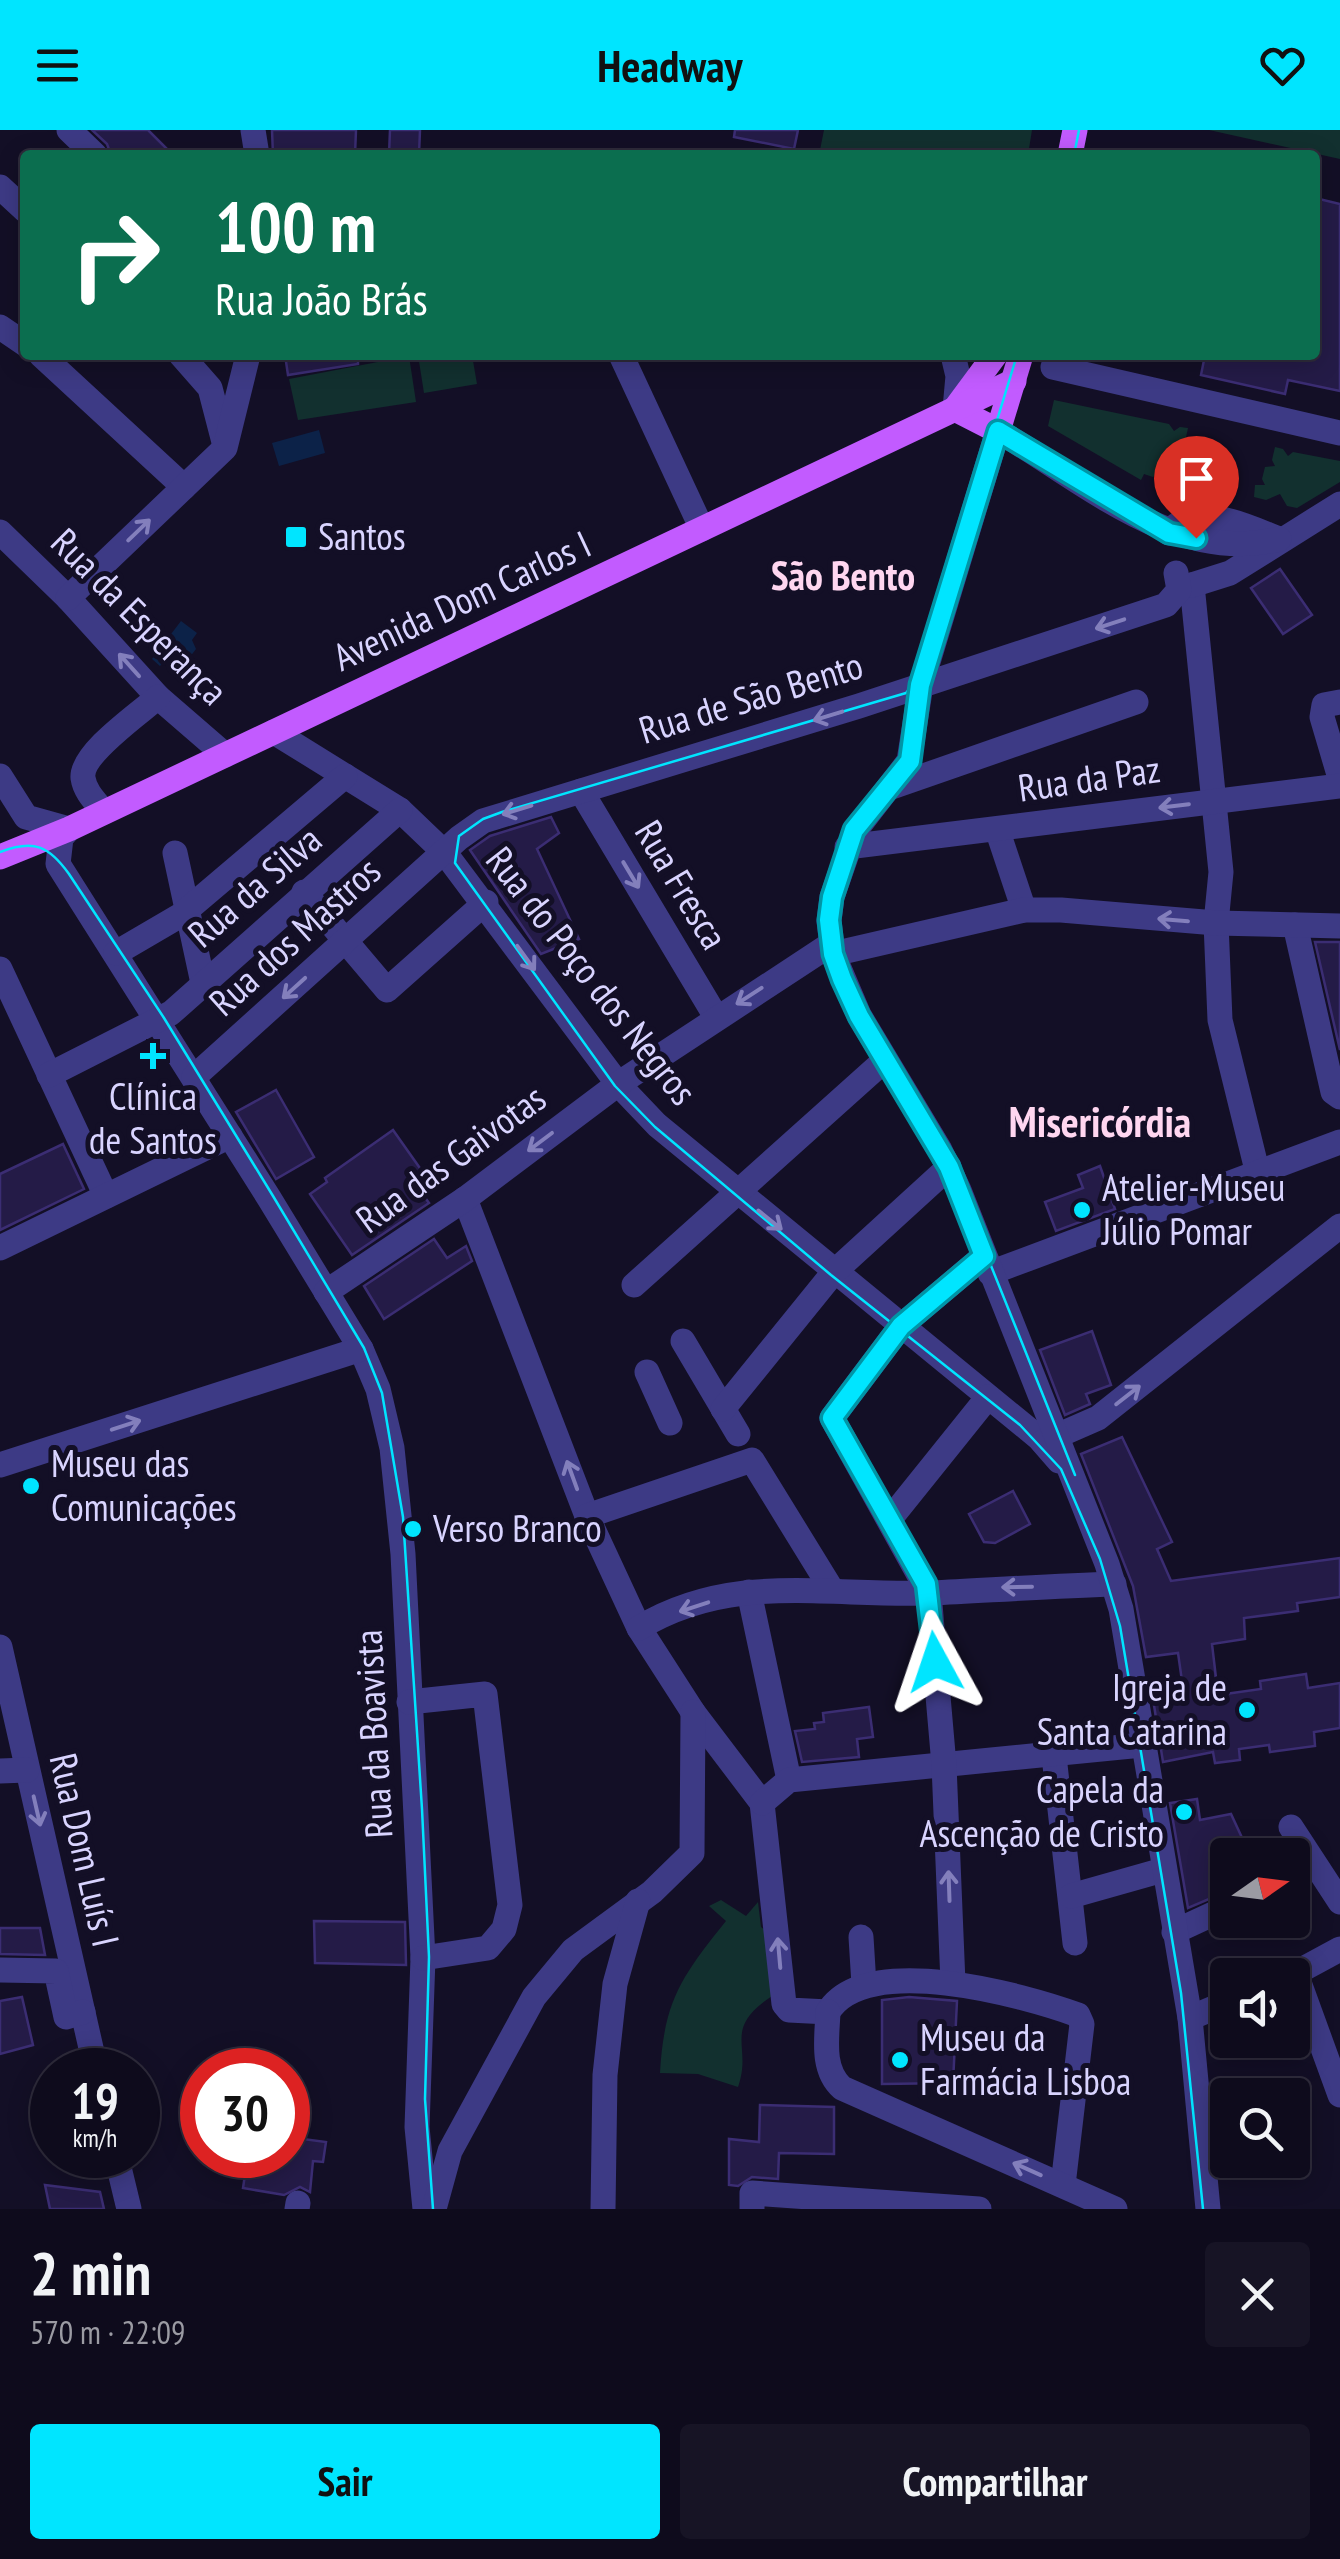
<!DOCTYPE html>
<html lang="pt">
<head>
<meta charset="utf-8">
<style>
	:root { --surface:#0e0b1c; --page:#171425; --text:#f1f3f6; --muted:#9b9ba3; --line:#2e2b3b; --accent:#00e5ff }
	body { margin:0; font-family:"PT Sans Narrow",sans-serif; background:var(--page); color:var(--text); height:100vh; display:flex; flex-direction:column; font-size:38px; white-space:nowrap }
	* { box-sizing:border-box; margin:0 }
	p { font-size:32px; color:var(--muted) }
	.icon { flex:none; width:55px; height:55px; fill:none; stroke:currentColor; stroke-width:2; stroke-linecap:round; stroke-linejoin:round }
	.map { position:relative; height:2079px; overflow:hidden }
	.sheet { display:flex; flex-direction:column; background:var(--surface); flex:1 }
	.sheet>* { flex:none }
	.guide { position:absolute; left:20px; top:20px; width:1300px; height:210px; border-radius:10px; box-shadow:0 5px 25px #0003,0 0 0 2px var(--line); background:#0b6e4f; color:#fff; overflow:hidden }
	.needle { width:65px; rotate:76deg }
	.buttons { position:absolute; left:1210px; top:1708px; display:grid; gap:20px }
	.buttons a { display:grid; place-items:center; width:100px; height:100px; border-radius:10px; background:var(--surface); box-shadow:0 5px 25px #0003,0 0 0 2px var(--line); font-size:50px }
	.speed { position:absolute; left:30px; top:1918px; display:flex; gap:20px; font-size:50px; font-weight:700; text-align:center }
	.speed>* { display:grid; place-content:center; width:130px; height:130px; border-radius:50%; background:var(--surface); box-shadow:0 5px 25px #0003,0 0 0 2px var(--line); line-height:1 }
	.speed small { font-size:25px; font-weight:400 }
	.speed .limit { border:15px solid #d22; background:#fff; color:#111 }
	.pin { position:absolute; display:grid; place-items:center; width:85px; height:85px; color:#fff; margin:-102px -42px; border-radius:50% 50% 50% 0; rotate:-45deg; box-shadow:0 0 10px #0007 }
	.pin .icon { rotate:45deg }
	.me { position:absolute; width:110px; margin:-55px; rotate:355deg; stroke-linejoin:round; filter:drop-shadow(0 0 8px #0008) }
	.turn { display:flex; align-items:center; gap:35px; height:210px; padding:0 30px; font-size:45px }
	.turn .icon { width:130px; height:130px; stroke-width:2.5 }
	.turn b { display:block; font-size:70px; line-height:85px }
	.round { display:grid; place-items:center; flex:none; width:105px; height:105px; border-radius:10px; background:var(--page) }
	.headline { display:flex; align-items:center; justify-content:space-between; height:170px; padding:0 30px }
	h1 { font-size:60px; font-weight:600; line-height:75px }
	.primary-button { display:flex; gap:20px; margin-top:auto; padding:20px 30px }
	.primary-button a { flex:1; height:115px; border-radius:10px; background:var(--accent); color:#111; font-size:40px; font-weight:600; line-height:115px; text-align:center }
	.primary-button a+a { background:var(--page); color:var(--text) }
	header { display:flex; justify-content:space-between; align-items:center; height:130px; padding:0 30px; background:var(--accent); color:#111; font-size:45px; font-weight:600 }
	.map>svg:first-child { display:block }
	.green { fill:#12302f }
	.water { fill:#0c2248 }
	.building { fill:#241b47; stroke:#3b2d73; stroke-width:2.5 }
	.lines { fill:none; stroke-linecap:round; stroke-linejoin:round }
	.minor { stroke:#3d3a85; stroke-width:25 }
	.major { stroke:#c25bff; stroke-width:25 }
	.tram { stroke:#00e5ff; stroke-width:2.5 }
	.oneway { stroke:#837fbc }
	.route-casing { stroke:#0095a6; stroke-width:25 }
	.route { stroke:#00e5ff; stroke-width:18 }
	.poi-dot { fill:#00e5ff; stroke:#130f26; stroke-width:4 }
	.labels { text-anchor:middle; stroke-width:10; stroke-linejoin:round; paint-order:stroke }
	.poi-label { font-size:38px; fill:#d9d4ff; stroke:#130f26; text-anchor:start }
	.street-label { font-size:38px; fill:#d9d4ff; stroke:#130f26 }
	.neighbourhood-label { font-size:40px; font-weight:bold; fill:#ffd6f0; stroke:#130f26 }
	.quarter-label { font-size:42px; font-weight:bold; fill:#ffd6f0; stroke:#130f26 }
</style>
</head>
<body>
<header><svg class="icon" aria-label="menu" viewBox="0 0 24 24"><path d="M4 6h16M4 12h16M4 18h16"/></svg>Headway<svg class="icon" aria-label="heart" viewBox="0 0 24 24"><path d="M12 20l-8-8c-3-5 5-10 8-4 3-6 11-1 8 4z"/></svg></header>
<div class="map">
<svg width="1340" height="2079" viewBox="0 0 1340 2079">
	<rect width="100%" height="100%" fill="#130f26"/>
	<g class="green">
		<path d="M 824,0 L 1032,0 L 1028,25 L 819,25 Z"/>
		<path d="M 1209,0 L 1340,0 L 1340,29 Z"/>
		<path d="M 418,225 L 472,225 L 477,254 L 424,263 Z"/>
		<path d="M 409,226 L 416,272 L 298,290 L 289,249 Z"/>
		<path d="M 1054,270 L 1169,294 L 1174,301 L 1180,297 L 1188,298 L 1185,312 L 1180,316 L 1189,320 L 1186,333 L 1181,336 L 1190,341 L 1188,351 L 1173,351 L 1171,343 L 1164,339 L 1153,347 L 1144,344 L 1141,350 L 1048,296 Z"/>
		<path d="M 1275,317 L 1283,319 L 1288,326 L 1293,322 L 1340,331 L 1340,352 L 1297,378 L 1287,376 L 1280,364 L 1266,370 L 1254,367 L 1255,355 L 1265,355 L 1262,349 L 1265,337 L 1275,336 L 1272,330 Z"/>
		<path d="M 721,1770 L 746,1786 L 758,1772 L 761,1797 L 769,1803 L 772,1866 C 721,1900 753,1915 738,1957 L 698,1944 L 660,1943 C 664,1870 682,1846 726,1791 L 709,1776 Z"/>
	</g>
	<g class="water">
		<path d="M 319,300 L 325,323 L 279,336 L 272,313 Z"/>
		<path d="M 181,491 L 197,503 L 192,510 L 196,519 L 183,536 L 165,530 L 160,536 L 152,529 Z"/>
	</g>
	<g class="building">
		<path d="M 92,0 L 148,0 L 173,25 L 111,25 L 107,14 Z"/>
		<path d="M 272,0 L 356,0 L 355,25 L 273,25 Z"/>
		<path d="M 390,0 L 420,0 L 419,25 L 389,25 Z"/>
		<path d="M 735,0 L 798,0 L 794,19 L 734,7 Z"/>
		<path d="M 1315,68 L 1340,74 L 1340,261 L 1288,250 L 1285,264 L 1201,245 L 1205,225 L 1315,225 Z"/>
		<path d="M 285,225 L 358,225 L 358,234 L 288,245 Z"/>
		<path d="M 1280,439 L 1312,485 L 1283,504 L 1251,458 Z"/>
		<path d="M 551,687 L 559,703 L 537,719 L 579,809 L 541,824 L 470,720 L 490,706 Z"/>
		<path d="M 1315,812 L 1340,812 L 1340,920 Z"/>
		<path d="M 276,960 L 314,1027 L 276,1049 L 236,982 Z"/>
		<path d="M 393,1000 L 429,1051 L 418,1058 L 429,1073 L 352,1125 L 310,1064 L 327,1052 L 325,1048 Z"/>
		<path d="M 63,1014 L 84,1059 L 0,1100 L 0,1044 Z"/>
		<path d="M 1100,1036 L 1115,1079 L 1056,1101 L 1045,1072 L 1083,1058 L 1078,1045 Z"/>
		<path d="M 434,1109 L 447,1128 L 466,1116 L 472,1131 L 384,1189 L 364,1156 Z"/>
		<path d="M 1092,1201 L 1111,1255 L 1086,1264 L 1090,1274 L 1065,1285 L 1040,1220 Z"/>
		<path d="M 1122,1307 L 1172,1412 L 1157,1419 L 1171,1451 L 1340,1428 L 1340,1467 L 1297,1473 L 1298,1481 L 1244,1488 L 1245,1509 L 1212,1514 L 1218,1565 L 1261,1559 L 1260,1551 L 1306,1544 L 1308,1558 L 1340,1553 L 1340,1598 L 1314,1602 L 1315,1616 L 1270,1622 L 1269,1615 L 1239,1619 L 1240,1630 L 1215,1633 L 1213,1622 L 1163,1632 L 1153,1569 L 1184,1565 L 1178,1523 L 1146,1527 L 1133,1456 L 1081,1324 Z"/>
		<path d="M 1013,1361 L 1030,1394 L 995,1413 L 984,1412 L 969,1384 Z"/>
		<path d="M 869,1577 L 873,1607 L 857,1609 L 859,1627 L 802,1632 L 795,1601 L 815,1599 L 814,1593 L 824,1592 L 823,1583 Z"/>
		<path d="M 1197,1669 L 1200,1690 L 1231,1684 L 1250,1725 L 1228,1725 L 1228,1761 L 1188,1778 L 1170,1673 Z"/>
		<path d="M 314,1791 L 405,1792 L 406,1835 L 315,1833 Z"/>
		<path d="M 0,1798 L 40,1798 L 45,1825 L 0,1824 Z"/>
		<path d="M 22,1867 L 33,1915 L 0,1924 L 0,1871 Z"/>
		<path d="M 909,1867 L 957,1871 L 953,1953 L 882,1954 L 882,1870 Z"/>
		<path d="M 760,1975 L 834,1977 L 834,2024 L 779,2023 L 778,2049 L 752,2047 L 738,2056 L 729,2055 L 729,2009 L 759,2012 Z"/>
		<path d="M 288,2007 L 326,2012 L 323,2032 L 313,2031 L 310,2062 L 300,2057 L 284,2065 L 243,2058 L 248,2025 L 288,2025 Z"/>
		<path d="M 45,2055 L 100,2062 L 104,2079 L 50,2079 Z"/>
	</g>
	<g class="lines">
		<g class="minor">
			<path d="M 69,0 L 95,25"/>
			<path d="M 253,0 L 257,25"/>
			<path d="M 0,57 L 25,80"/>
			<path d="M 0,197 L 25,214"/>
			<path d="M 41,225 L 184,357"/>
			<path d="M 181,225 L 210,258 L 224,312"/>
			<path d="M 621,225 L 702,399"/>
			<path d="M 953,225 L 958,246 L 955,279"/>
			<path d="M 1053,237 L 1340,303"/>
			<path d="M 0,402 L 68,468 L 158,567 L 225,625"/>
			<path d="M 1169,403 C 1194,369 1248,397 1279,409"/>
			<path d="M 1192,455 L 1221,742 L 1216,793 L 1220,890 L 1258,1044"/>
			<path d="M 1192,455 L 1230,443 L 1340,374"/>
			<path d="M 68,468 L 225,318 L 248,225"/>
			<path d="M 1340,572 L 1324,575 L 1322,587 L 1340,648"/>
			<path d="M 274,602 L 400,680 L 445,723 L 618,954 L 657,995 L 1039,1308 L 1059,1331"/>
			<path d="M 0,646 L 26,687 L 69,699 L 61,708 L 58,734 L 269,1068 L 361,1219 L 378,1259 L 392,1318 L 403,1424 L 423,1828 L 417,1997 L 425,2079"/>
			<path d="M 889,658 L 1136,572"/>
			<path d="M 581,661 L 716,887"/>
			<path d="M 104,682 C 96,672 85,662 83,648 C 80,624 140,583 158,567"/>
			<path d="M 997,699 L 1024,780"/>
			<path d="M 847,717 L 1340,656"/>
			<path d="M 175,723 L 203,853"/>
			<path d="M 304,762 L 387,860 L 486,772"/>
			<path d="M 1295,795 L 1333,962 L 1340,967"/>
			<path d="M 116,823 L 181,785 L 345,646"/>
			<path d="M 833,824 L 1024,780 L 1061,780 L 1216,793 L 1340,796"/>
			<path d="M 0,839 L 106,1066"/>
			<path d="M 49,945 L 171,883 L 400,680"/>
			<path d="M 194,947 L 459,708 L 483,691 L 859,576 L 1166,475 L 1179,460 L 1176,443"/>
			<path d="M 465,1069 L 587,1386 L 639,1498 L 693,1582 L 762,1673 L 784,1874 L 789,1880 L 828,1882"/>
			<path d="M 0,1118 L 230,1006"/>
			<path d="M 990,1143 L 1340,1012"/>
			<path d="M 634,1155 L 885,930"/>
			<path d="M 326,1162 L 465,1069 L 618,954 L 831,814"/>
			<path d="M 683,1211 L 738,1304"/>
			<path d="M 647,1242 L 670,1293"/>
			<path d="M 723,1279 L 834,1142 L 949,1037"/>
			<path d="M 1043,1312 L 1098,1288 L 1340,1096"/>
			<path d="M 0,1335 L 361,1219"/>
			<path d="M 587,1386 L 752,1330 L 832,1460"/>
			<path d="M 890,1389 L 988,1267"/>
			<path d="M 749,1462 L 789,1650"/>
			<path d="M 639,1498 C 733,1441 830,1467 931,1463 C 992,1460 1053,1456 1114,1454"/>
			<path d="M 0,1517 L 96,1940"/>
			<path d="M 409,1572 L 485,1564 L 510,1775 L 504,1799 L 488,1818 L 423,1828"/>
			<path d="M 1054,1626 L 1075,1813"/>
			<path d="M 0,1641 L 27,1640"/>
			<path d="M 762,1673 L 789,1650 L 1142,1615"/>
			<path d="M 1291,1697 L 1340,1772"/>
			<path d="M 1071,1766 L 1163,1740"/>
			<path d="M 1174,1802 L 1228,1777"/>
			<path d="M 861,1807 L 864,1855"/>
			<path d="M 0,1840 L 56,1841 L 66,1887 L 83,1882"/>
			<path d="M 1296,1844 L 1340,1965"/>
			<path d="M 1292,1845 L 1340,1819"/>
			<path d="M 953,1853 L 944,1635 L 929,1463 L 832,1288 L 901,1196 L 984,1126"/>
			<path d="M 828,1882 C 865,1821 1023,1865 1078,1885 L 1082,1894 L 1063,2055"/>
			<path d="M 828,1882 C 827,1908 821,1939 842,1958 L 1115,2079"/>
			<path d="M 1190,1888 L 1228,1872"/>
			<path d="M 116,2025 L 129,2079"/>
			<path d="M 297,2079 L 298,2073"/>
			<path d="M 434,2079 L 450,2021 L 534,1867 L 573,1820 L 652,1762 L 692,1723 L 693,1582"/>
			<path d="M 603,2079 L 605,1945 L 615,1854 L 638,1771"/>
			<path d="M 752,2079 L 752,2063 L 979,2079"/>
			<path d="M 1208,2079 L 1190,1888 L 1121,1479 L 1107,1434 L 959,1060 L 940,1020 L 859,885 L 833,824 L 829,791 L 832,767 L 855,701 L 909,631 L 921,555 L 998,301 C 1083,350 1175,435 1279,409"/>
		</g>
		<g class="major">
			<path d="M 1070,25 L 1075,0"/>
			<path d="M 958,275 L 995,225"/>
			<path d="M 955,279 L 998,301 L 1021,225"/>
			<path d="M 0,727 L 69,699 L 1014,251"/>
		</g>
		<g class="tram">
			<path d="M 1074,25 L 1079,0"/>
			<path d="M 1017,225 L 918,548 L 906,563 L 502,682 L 483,689 L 459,706 L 455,733 L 615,956 L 655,997 L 831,1145 L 1020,1295 L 1061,1339 L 1100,1429 L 1120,1496 L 1181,1863 L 1203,2079"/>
			<path d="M 926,545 L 911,631 L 905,644 L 874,674 L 850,717 L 834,768 L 831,790 L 835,824 L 860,884 L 951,1036 L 1075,1345"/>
			<path d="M 0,722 C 34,709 49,716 69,744 L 164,888 L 273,1066 L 364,1218 L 382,1263 L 403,1387 L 422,1679 L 429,1827 L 425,1969 L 433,2079"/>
		</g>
	</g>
	<defs><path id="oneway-shaft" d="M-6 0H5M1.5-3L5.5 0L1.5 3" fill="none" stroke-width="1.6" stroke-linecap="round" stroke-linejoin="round" transform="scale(2.5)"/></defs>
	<g class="oneway">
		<use href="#oneway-shaft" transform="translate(139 400) rotate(-44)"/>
		<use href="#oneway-shaft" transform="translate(1110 494) rotate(162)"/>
		<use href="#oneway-shaft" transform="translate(129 535) rotate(-132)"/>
		<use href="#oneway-shaft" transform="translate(828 586) rotate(163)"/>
		<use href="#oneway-shaft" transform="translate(1174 676) rotate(173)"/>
		<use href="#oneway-shaft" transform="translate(517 680) rotate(163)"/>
		<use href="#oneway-shaft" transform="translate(631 745) rotate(59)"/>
		<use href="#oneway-shaft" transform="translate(1173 790) rotate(-175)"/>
		<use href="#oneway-shaft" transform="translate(526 828) rotate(54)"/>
		<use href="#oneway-shaft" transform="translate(294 858) rotate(138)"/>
		<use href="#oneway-shaft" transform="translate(749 866) rotate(147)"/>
		<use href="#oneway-shaft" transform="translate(540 1012) rotate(143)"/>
		<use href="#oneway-shaft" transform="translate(770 1090) rotate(39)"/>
		<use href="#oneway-shaft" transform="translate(1128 1265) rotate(-38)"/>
		<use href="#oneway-shaft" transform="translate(126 1295) rotate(-18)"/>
		<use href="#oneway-shaft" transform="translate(572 1345) rotate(-110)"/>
		<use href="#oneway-shaft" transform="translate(1017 1457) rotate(179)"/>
		<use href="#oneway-shaft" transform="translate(694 1477) rotate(162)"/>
		<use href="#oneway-shaft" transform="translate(37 1681) rotate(77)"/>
		<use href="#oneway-shaft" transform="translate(949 1756) rotate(-92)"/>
		<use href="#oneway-shaft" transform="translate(779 1823) rotate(-95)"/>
		<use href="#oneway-shaft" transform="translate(1027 2039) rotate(-156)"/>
	</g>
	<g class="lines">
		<defs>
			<path id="route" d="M 935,1532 L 926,1454 L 832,1288 L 901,1196 L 984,1126 L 949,1037 L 859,886 L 842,849 L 833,824 L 829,790 L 832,767 L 854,700 L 910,631 L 920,555 L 998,301 L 1169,403 L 1196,408"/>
		</defs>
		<use href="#route" class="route-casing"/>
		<use href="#route" class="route"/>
	</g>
	<g class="poi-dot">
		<rect x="284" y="395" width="24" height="24" rx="5"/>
		<path d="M148 911h10v10h10v10h-10v10h-10v-10h-10v-10h10z"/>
		<circle cx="1082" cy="1080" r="10"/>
		<circle cx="31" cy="1356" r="10"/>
		<circle cx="413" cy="1399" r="10"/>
		<circle cx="1247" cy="1580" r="10"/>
		<circle cx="1184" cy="1682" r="10"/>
		<circle cx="900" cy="1930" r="10"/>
	</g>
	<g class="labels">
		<g class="poi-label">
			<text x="318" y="420">Santos</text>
			<text x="153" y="980" text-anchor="middle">Clínica<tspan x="153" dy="44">de Santos</tspan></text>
			<text x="1102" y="1071">Atelier-Museu<tspan x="1102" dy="44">Júlio Pomar</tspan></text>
			<text x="51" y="1347">Museu das<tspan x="51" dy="44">Comunicações</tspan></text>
			<text x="433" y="1412">Verso Branco</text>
			<text x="1227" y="1571" text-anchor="end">Igreja de<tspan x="1227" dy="44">Santa Catarina</tspan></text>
			<text x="1164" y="1673" text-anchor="end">Capela da<tspan x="1164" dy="44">Ascenção de Cristo</tspan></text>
			<text x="920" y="1921">Museu da<tspan x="920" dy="44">Farmácia Lisboa</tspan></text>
		</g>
		<g class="street-label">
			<text transform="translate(462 471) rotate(-25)" y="13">Avenida Dom Carlos I</text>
			<text transform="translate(139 487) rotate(45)" y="13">Rua da Esperança</text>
			<text transform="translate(751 568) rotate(-17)" y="13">Rua de São Bento</text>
			<text transform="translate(1089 649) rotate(-8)" y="13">Rua da Paz</text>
			<text transform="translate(681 755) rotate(59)" y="13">Rua Fresca</text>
			<text transform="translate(255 757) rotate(-41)" y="13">Rua da Silva</text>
			<text transform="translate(295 807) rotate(-42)" y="13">Rua dos Mastros</text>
			<text transform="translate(591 846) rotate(52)" y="13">Rua do Poço dos Negros</text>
			<text transform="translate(451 1029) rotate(-36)" y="13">Rua das Gaivotas</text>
			<text transform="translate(374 1604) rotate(-93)" y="13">Rua da Boavista</text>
			<text transform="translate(84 1720) rotate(77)" y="13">Rua Dom Luís I</text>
		</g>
		<g class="neighbourhood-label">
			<text x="843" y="460">São Bento</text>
		</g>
		<g class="quarter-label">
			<text x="1100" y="1007">Misericórdia</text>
		</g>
	</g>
</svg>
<div class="buttons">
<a><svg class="needle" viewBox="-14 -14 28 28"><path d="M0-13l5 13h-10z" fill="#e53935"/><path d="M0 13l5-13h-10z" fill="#9b9ba3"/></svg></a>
<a><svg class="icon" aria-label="sound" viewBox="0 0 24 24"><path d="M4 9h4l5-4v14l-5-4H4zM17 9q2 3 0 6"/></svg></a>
<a><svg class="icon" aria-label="search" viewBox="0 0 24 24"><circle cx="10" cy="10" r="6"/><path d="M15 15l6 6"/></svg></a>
</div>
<div class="speed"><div>19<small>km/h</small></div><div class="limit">30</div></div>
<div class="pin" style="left:1196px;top:408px;background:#d93025"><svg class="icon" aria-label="arrive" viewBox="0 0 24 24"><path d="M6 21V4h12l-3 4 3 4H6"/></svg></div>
<svg class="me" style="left:935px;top:1532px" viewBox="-20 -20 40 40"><path d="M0-17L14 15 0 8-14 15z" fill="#00e5ff" stroke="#fff" stroke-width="4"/></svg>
<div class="guide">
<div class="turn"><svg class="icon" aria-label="right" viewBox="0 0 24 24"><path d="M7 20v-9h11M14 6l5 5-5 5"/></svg><div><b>100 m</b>Rua João Brás</div></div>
</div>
</div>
<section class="sheet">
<div class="headline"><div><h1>2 min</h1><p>570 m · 22:09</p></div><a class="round"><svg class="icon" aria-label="close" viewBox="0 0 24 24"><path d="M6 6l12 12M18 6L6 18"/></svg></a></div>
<div class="primary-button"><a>Sair</a><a>Compartilhar</a></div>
</section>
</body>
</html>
